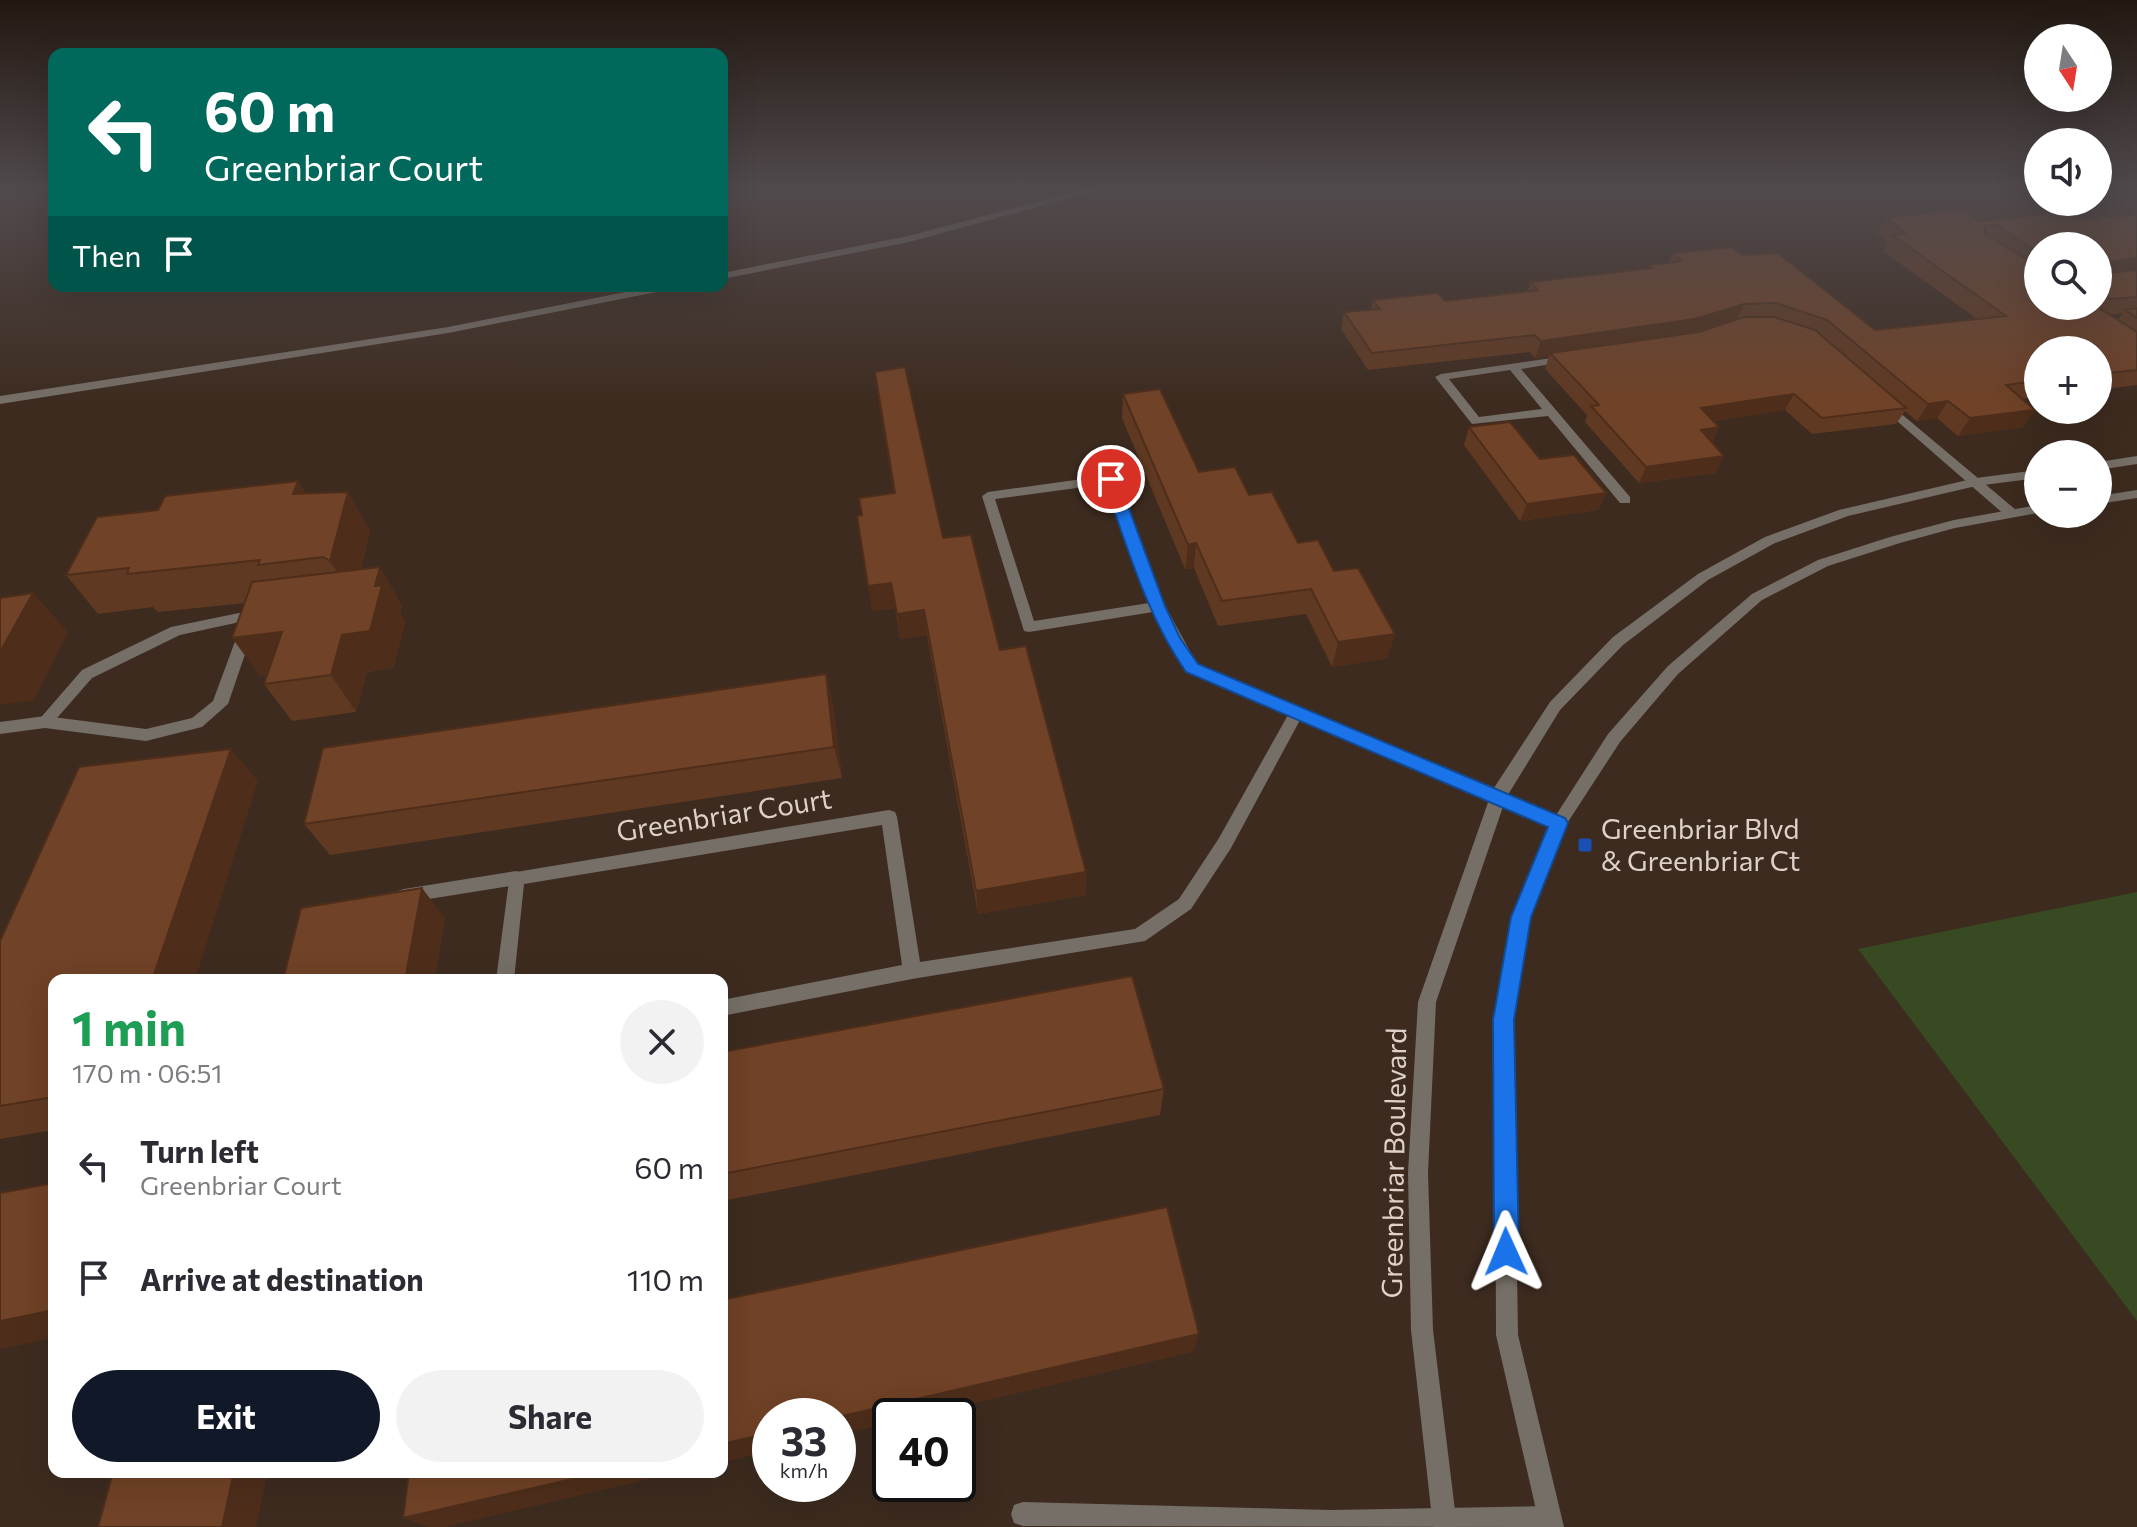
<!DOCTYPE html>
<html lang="en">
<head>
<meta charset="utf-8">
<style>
	:root { --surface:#fff; --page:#f2f2f3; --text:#2b2b33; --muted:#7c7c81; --accent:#111827 }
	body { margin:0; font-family:Commissioner,sans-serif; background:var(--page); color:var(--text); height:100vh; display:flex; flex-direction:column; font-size:30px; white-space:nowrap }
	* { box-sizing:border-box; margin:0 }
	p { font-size:26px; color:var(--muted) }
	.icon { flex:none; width:44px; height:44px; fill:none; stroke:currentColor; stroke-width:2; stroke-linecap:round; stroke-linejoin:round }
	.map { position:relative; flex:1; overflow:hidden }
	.side { position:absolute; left:48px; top:974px; width:680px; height:504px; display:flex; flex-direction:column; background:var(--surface); border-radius:16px; box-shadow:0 8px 32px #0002 }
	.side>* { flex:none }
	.top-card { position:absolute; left:48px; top:48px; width:680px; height:244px; border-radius:16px; box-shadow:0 8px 32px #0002; background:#00695c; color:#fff; overflow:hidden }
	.needle { width:52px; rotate:168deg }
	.fabs { position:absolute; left:2024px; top:24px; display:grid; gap:16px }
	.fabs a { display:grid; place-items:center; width:88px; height:88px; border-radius:50%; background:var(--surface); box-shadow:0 8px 32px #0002; font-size:40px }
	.speed { position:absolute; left:752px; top:1398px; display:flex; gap:16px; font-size:40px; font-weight:700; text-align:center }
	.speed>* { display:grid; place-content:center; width:104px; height:104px; border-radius:50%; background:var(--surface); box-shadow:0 8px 32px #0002; line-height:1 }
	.speed small { font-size:20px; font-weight:400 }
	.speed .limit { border:4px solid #111; border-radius:12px; background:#fff; color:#111 }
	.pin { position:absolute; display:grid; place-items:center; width:68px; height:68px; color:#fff; margin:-34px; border:4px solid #fff; border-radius:50%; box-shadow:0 2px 8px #0007 }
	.me { position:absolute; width:88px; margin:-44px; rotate:359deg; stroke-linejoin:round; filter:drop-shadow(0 0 6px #0008) }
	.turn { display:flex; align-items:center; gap:28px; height:168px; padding:0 24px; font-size:36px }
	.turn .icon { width:104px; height:104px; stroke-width:2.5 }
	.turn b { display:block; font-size:56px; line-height:68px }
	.then { display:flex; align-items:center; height:76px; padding:0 24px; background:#0003; gap:16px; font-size:30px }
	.round { display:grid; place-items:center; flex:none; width:84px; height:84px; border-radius:42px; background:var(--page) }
	.head { display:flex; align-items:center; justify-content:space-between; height:136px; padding:0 24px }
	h1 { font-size:48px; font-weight:700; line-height:60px; color:#1e9e55 }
	.button { display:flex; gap:16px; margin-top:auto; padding:16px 24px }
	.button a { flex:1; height:92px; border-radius:48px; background:var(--accent); color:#fff; font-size:32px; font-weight:700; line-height:92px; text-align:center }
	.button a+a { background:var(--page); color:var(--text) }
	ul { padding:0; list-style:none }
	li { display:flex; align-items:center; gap:24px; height:112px; padding:0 24px }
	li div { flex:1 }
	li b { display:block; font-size:30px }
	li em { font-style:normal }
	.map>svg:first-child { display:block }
	.green { fill:#384a21 }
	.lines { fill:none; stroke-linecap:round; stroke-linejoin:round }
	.service { fill:#766f67; fill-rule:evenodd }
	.minor { fill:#766f67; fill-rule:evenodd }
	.tertiary { fill:#766f67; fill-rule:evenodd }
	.wall { fill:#603922; fill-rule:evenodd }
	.shaded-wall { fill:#4e2e1b }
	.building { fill:#704227; stroke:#4e2e1b; stroke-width:2 }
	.route { fill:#1a73e8; stroke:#114b97; stroke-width:2 }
	.transit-dot { fill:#1a4fb4; stroke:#3d2b1f; stroke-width:3 }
	.labels { text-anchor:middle; stroke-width:8; stroke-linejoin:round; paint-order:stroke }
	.street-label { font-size:28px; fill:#ddd1ca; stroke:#3d2b1f }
	.poi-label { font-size:28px; fill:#ddd1ca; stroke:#3d2b1f; text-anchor:start }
</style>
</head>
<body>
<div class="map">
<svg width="2137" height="1527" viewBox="0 0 2137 1527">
	<rect width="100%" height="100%" fill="#3d2b1f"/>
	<path class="green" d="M 2137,892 L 2137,1321 L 1858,949 Z"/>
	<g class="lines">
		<g class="service">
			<path d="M 1087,189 L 1103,189 L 909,242 L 722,279 L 722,273 L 908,236 Z"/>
			<path d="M 656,286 L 677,286 L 672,289 L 448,333 L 0,404 L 0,396 L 448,327 Z"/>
			<path d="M 258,609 L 263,611 L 265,614 L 263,617 L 180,635 L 92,678 L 50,726 L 40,726 L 37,722 L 82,670 L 171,627 Z"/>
			<path d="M 516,871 L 522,873 L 525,878 L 522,883 L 516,885 L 404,903 L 398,901 L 395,896 L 398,891 L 404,889 Z"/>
			<path d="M 1023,1502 L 1332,1510 L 1549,1506 L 1558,1509 L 1561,1518 L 1557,1527 L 1023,1526 L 1014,1523 L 1011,1514 L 1014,1505 Z"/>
		</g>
		<g class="minor">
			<path d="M 1566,356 L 1570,357 L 1570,361 L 1521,369 L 1630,497 L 1630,503 L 1620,503 L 1548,416 L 1472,424 L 1435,377 L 1441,374 ZM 1510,370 L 1542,409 L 1479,417 L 1449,379 Z"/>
			<path d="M 1886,401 L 2016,510 L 2016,516 L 2006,516 L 1882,408 L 1882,402 Z"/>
			<path d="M 1111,475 L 1117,479 L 1162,600 L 1197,664 L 1565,818 L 1567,823 L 1565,828 L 1553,828 L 1300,720 L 1231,848 L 1191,909 L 1145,941 L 912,979 L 722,1016 L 722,1000 L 902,965 L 882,825 L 524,884 L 514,980 L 496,980 L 510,873 L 889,810 L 895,812 L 897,817 L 920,962 L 1135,929 L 1179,899 L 1219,838 L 1288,715 L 1187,672 L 1153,612 L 1029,632 L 1024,631 L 982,496 L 988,492 ZM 1106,484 L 1149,603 L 1034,621 L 995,499 Z"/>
			<path d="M 247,623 L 254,628 L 228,704 L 202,727 L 146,741 L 45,728 L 0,734 L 0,722 L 45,716 L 146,729 L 192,718 L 213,701 L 240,628 Z"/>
		</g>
		<g class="tertiary">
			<path d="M 2137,456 L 2137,464 L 2098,470 L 2098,462 Z"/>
			<path d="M 2038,470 L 2038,478 L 1976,486 L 1848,516 L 1775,543 L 1708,580 L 1623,645 L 1560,710 L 1506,798 L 1436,1002 L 1428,1173 L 1433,1330 L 1457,1527 L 1433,1527 L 1411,1330 L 1408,1173 L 1418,1002 L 1492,791 L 1550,702 L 1613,637 L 1698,574 L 1765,537 L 1839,510 L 1976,478 Z"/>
			<path d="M 2137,490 L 2137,498 L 2098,504 L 2098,496 Z"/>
			<path d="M 2038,505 L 2038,513 L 1955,528 L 1900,543 L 1828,566 L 1762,600 L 1678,674 L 1620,742 L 1566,825 L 1530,917 L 1513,1020 L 1518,1335 L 1564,1527 L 1540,1527 L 1496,1335 L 1495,1020 L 1512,917 L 1551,823 L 1608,734 L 1668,666 L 1752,594 L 1818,560 L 1890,537 L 1954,520 Z"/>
		</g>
	</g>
	<g class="wall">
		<path d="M 2137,214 L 2137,385 L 2098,390 L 2098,350 L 2038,350 L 2038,397 L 2022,399 L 2023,427 L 1958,436 L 1937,418 L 1917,421 L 1905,411 L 1896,424 L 1812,434 L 1785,410 L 1714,421 L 1719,427 L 1712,442 L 1716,473 L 1639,483 L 1585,422 L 1587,415 L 1545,369 L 1549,356 L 1535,358 L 1530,352 L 1368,370 L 1341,329 L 1344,312 L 1371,310 L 1373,300 L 1445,301 L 1528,291 L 1531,282 L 1647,269 L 1649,265 L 1669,262 L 1673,253 L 1742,255 L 1875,330 L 1977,319 L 1883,251 L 1888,242 L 1877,233 L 1886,217 L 1980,221 L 2077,220 ZM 2038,246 L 2098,246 L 2098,306 L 2038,306 ZM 2123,313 L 2118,320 L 2109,315 Z"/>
		<path d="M 1123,394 L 1199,472 L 1249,495 L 1298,543 L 1334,571 L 1395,634 L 1387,658 L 1332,667 L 1306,614 L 1218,626 L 1194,568 L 1185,569 L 1122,418 Z"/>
		<path d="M 878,397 L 943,538 L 1000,650 L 1086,872 L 1086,895 L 978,914 L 927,635 L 900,639 L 895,608 L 872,611 L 894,493 Z"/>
		<path d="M 1469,427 L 1540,459 L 1606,493 L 1598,510 L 1520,521 L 1464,445 Z"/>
		<path d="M 298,481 L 306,494 L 370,530 L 361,569 L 402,605 L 400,614 L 405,622 L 393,668 L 367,672 L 356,712 L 292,721 L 264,684 L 267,675 L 260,676 L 245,603 L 158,612 L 153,607 L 98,614 L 66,575 L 158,510 Z"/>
		<path d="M 826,674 L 833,706 L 842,778 L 330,855 L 304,824 Z"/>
		<path d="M 258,781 L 54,980 L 54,1130 L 0,1139 L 0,941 Z"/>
		<path d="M 722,1052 L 1164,1089 L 1160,1115 L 722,1201 Z"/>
	</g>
	<g class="shaded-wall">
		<path d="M 2137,258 L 2137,273 L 2098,278 L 2109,262 Z"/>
		<path d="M 1744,304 L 1736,321 L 1687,336 L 1550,353 L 1549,356 L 1535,358 L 1541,341 Z"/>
		<path d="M 1794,394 L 1785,410 L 1693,424 L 1701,408 Z"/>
		<path d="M 1948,401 L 1937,418 L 1917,421 L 1928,404 Z"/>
		<path d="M 2035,410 L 2023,427 L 1958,436 L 1970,418 Z"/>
		<path d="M 1719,427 L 1711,443 L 1701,430 Z"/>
		<path d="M 1724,456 L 1716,473 L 1639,483 L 1646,467 Z"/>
		<path d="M 298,481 L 321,519 L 293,494 Z"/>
		<path d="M 348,492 L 370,530 L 354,599 L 330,561 Z"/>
		<path d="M 1606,493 L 1598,510 L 1520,521 L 1527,504 Z"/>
		<path d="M 1196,543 L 1194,568 L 1185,569 L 1188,545 Z"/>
		<path d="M 380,567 L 402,605 L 400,614 L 405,622 L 393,668 L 367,672 L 356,712 L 331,675 L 342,635 Z"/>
		<path d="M 891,583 L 895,608 L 872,611 L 868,586 Z"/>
		<path d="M 33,593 L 68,632 L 34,700 L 0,705 L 0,652 Z"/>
		<path d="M 924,610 L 927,635 L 900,639 L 897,614 Z"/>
		<path d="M 282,632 L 308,669 L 260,676 L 232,638 Z"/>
		<path d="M 1395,634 L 1387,658 L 1332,667 L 1338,642 Z"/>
		<path d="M 826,674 L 833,706 L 842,778 L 834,747 Z"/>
		<path d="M 231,749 L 258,781 L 195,980 L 152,980 Z"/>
		<path d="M 1086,872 L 1086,895 L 978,914 L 976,891 Z"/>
		<path d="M 422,888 L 445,918 L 435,980 L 405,980 Z"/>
		<path d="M 54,1310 L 54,1338 L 0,1349 L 0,1321 Z"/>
		<path d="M 1199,1334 L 1193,1352 L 920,1416 L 890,1416 L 890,1423 L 838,1435 L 838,1417 Z"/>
		<path d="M 770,1433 L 770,1451 L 722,1462 L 722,1444 Z"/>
		<path d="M 234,1472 L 268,1472 L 256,1527 L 222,1527 Z"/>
		<path d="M 603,1472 L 680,1472 L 445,1527 L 429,1527 L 403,1518 Z"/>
	</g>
	<g class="building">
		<path d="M 1961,209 L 1980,221 L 2063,212 L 2077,220 L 2137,214 L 2137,258 L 2109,262 L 2108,273 L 2137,270 L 2137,297 L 2110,299 L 2098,292 L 2098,246 L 2038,246 L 2038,253 L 1997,225 L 1985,226 L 1985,234 L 2038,266 L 2038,306 L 2096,306 L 2137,332 L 2137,370 L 2098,374 L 2098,350 L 2038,350 L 2038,381 L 2006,385 L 2035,410 L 1970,418 L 1948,401 L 1928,404 L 1827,320 L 1776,303 L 1744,304 L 1695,319 L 1541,341 L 1535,335 L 1372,353 L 1344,312 L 1380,309 L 1373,300 L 1438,293 L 1445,301 L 1538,290 L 1531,282 L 1652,268 L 1649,265 L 1681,261 L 1673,253 L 1732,247 L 1742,255 L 1778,253 L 1875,330 L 2006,316 L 1892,235 L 1905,233 L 1886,217 Z"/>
		<path d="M 2137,308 L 2137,318 L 2125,310 Z"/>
		<path d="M 1744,317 L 1774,317 L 1815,330 L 1906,408 L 1822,418 L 1794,394 L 1701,408 L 1719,427 L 1701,430 L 1724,456 L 1646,467 L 1591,406 L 1599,405 L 1550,353 L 1699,332 Z"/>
		<path d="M 905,367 L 943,538 L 971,535 L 1000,650 L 1026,646 L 1086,872 L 976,891 L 924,610 L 897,614 L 891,583 L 868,586 L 857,516 L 862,515 L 859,498 L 895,493 L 875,372 Z"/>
		<path d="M 1160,389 L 1199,472 L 1235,467 L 1249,495 L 1272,492 L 1298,543 L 1318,540 L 1334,571 L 1358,568 L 1395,634 L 1338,642 L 1311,589 L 1222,601 L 1196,543 L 1188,545 L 1123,394 Z"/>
		<path d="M 1510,422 L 1540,459 L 1574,455 L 1606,493 L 1527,504 L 1469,427 Z"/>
		<path d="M 298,481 L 293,494 L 348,492 L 330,561 L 323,557 L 258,565 L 260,560 L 127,574 L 129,568 L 66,575 L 97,517 L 158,510 L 165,496 Z"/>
		<path d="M 380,567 L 375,586 L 382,585 L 370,631 L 342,635 L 331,675 L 264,684 L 282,632 L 232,638 L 252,582 Z"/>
		<path d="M 33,593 L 0,652 L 0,598 Z"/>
		<path d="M 826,674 L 834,747 L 304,824 L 323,748 Z"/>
		<path d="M 231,749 L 152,980 L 54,980 L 54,1097 L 0,1106 L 0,941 L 79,767 Z"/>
		<path d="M 422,888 L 405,980 L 283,980 L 301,908 Z"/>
		<path d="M 1132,976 L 1164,1089 L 722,1174 L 722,1052 Z"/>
		<path d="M 54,1183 L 54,1310 L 0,1321 L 0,1193 Z"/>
		<path d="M 1167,1207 L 1199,1334 L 838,1417 L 838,1416 L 770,1416 L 770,1433 L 722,1444 L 722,1300 Z"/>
		<path d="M 113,1472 L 234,1472 L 222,1527 L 98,1527 Z"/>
		<path d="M 409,1472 L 603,1472 L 403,1518 Z"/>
	</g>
	<linearGradient id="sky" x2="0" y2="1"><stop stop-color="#221811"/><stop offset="0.47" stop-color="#514a4d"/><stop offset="1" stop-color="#514a4d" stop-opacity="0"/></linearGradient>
	<rect width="2137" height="403" fill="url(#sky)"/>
	<path class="route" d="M 1111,475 L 1118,479 L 1165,606 L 1180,638 L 1198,664 L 1565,818 L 1568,823 L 1531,917 L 1514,1020 L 1519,1252 L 1515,1261 L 1506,1265 L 1497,1261 L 1494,1252 L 1493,1020 L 1511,917 L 1548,827 L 1186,672 C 1146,615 1127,545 1103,479 Z"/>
	<rect class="transit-dot" x="1577" y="837" width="16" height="16" rx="4"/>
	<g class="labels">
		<g class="street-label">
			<text transform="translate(724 815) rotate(-9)" y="10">Greenbriar Court</text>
			<text transform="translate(1394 1163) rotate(-89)" y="10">Greenbriar Boulevard</text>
		</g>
		<g class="poi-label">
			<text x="1601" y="839">Greenbriar Blvd<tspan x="1601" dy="32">&amp; Greenbriar Ct</tspan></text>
		</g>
	</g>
</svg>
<div class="fabs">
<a><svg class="needle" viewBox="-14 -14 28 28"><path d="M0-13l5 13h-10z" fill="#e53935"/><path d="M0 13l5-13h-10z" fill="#7c7c81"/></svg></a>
<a><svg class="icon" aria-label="sound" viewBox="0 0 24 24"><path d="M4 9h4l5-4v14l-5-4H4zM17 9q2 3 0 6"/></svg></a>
<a><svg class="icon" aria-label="search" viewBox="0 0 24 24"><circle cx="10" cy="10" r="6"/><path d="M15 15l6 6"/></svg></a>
<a>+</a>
<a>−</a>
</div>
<div class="speed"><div>33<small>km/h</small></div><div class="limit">40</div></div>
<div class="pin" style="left:1111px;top:479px;background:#d93025"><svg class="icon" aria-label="arrive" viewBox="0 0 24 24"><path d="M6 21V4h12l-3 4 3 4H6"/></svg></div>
<svg class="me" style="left:1506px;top:1252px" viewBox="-20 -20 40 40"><path d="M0-17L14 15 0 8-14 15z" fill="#1a73e8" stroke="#fff" stroke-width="4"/></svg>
<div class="top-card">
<div class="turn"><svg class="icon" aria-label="left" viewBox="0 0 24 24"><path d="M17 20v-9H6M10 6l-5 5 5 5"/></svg><div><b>60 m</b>Greenbriar Court</div></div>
<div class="then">Then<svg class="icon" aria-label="arrive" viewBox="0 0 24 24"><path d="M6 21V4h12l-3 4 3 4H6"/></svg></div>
</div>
<section class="side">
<div class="head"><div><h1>1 min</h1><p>170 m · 06:51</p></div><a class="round"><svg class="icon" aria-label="close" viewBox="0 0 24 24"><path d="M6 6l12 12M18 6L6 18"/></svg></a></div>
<ul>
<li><svg class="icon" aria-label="left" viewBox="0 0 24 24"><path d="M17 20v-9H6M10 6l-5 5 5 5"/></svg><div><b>Turn left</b><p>Greenbriar Court</p></div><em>60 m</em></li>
<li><svg class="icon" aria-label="arrive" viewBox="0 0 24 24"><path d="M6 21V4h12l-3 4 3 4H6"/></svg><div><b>Arrive at destination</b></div><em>110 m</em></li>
</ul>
<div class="button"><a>Exit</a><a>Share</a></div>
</section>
</div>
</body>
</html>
